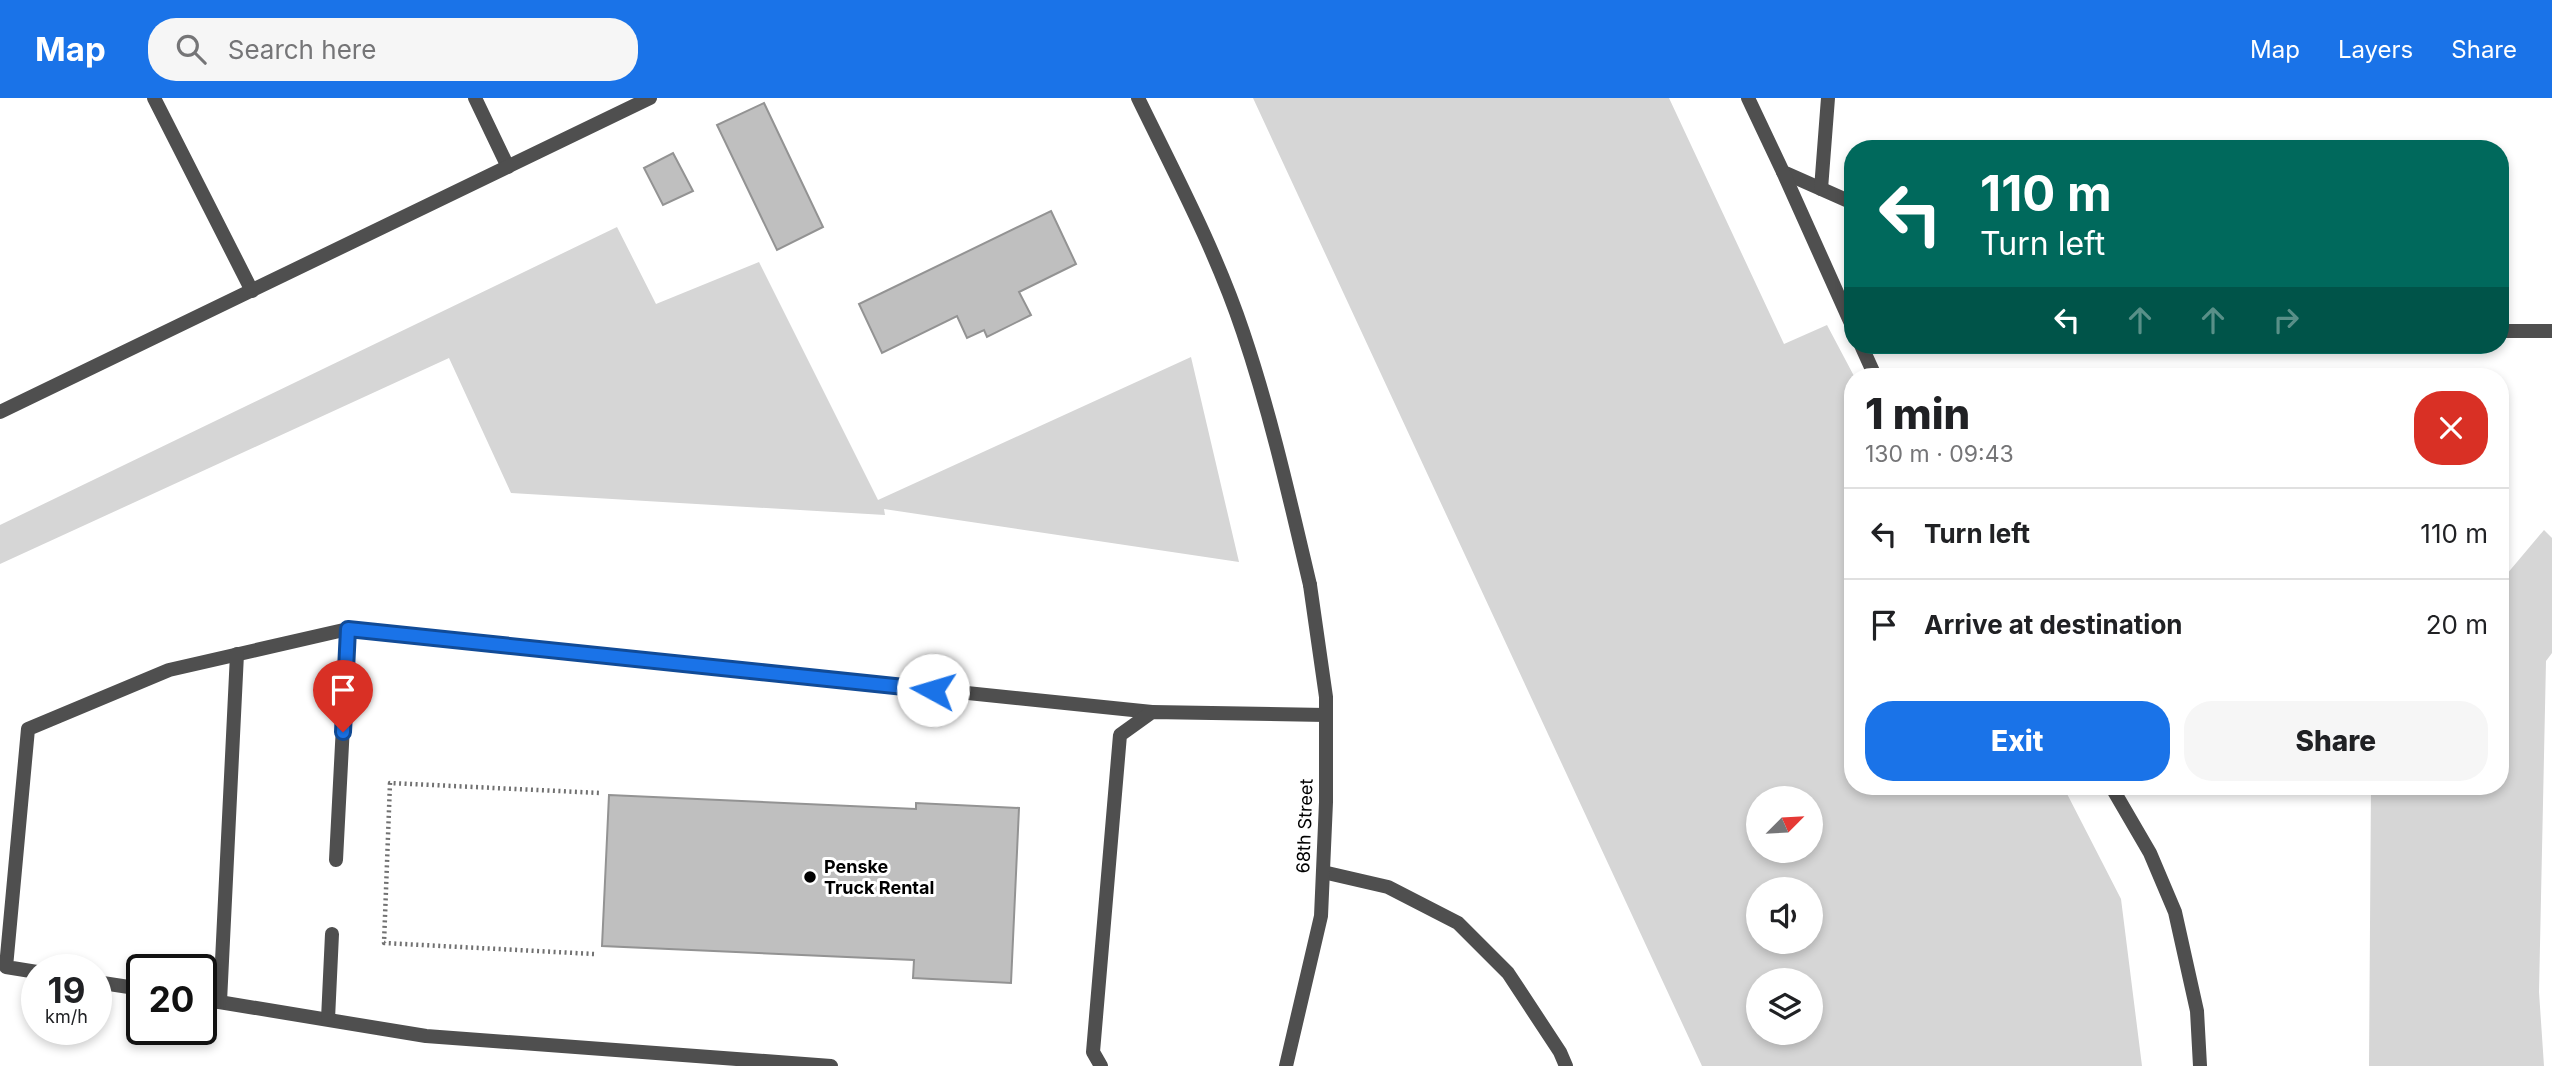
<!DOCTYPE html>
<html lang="en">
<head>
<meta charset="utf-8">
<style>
	:root { --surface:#fff; --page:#f6f6f6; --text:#202124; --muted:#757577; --line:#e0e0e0; --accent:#1a73e8 }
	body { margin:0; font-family:Inter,sans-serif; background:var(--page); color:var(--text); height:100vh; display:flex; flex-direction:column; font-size:26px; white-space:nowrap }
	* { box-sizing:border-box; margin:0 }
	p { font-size:23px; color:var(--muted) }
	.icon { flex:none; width:38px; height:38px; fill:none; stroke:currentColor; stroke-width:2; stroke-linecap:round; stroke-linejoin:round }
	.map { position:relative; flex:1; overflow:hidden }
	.details { position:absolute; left:1844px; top:270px; width:665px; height:427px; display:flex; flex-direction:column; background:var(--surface); border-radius:28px; box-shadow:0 4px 10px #0003 }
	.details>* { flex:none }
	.top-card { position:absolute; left:1844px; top:42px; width:665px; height:214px; border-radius:28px; box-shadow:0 4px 10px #0003; background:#00695c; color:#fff; overflow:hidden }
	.needle { width:46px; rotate:66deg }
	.buttons { position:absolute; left:1746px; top:688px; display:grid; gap:14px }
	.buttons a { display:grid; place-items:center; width:77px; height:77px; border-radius:50%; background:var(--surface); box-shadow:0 4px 10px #0003; font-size:35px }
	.speed { position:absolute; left:21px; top:856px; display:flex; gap:14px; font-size:35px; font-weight:700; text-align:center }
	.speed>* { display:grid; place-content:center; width:91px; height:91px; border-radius:50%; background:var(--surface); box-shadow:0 4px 10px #0003; line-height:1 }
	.speed small { font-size:18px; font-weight:400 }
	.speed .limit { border:4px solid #111; border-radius:10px; background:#fff; color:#111 }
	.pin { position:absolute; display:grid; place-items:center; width:60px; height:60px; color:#fff; margin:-72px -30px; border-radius:50% 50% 50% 0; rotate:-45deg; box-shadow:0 0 7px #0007 }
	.pin .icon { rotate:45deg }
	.me { position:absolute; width:77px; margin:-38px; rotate:276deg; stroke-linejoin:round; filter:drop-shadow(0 0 5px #0008) }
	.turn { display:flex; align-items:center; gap:24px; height:147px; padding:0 21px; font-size:32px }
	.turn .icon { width:91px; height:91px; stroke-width:2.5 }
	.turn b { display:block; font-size:49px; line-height:60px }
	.lanes { display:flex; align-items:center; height:66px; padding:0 21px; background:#0003; justify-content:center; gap:35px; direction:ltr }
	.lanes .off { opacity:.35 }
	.round { display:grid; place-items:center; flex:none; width:74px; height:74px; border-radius:28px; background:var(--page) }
	.summary { display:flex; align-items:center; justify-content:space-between; height:119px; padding:0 21px }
	h1 { font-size:42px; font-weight:800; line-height:52px }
	.button { display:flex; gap:14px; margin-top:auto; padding:14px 21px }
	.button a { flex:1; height:80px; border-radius:28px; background:var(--accent); color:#fff; font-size:28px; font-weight:800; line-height:80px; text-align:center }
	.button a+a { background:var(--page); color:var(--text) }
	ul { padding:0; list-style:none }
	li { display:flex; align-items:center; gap:21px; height:91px; padding:0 21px; border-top:2px solid var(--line) }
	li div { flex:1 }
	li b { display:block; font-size:26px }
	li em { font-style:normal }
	header { display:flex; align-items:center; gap:42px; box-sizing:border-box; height:98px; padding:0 35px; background:var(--accent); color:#fff }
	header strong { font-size:33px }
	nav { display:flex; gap:38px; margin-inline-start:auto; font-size:24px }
	.search { width:490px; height:63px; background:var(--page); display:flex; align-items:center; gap:18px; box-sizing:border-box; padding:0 24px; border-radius:28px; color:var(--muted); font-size:26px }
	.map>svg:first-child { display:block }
	.green { fill:#d6d6d6; fill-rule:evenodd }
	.building { fill:#bfbfbf; stroke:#939393; stroke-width:2 }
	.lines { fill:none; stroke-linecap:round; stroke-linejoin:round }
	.path { stroke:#717171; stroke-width:4.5; stroke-dasharray:2 3.5; stroke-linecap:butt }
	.lane { stroke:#4f4f4f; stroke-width:14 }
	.street { stroke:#4f4f4f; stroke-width:14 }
	.route-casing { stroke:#114b97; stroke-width:18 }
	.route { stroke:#1a73e8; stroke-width:12 }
	.poi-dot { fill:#000; stroke:#fff; stroke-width:2.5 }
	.labels { text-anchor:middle; stroke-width:6; stroke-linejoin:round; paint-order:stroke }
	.street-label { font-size:18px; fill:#000; stroke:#fff }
	.poi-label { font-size:18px; font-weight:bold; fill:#000; stroke:#fff; text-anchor:start }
</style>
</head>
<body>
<header>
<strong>Map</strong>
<div class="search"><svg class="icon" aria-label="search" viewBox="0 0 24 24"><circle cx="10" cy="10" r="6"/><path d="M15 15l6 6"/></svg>Search here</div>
<nav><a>Map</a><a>Layers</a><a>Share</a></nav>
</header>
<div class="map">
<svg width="2552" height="968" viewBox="0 0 2552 968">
	<rect width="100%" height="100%" fill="#fff"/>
	<g class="green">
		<path d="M 1253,0 L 1669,0 L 1784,246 L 1827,227 L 1854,278 L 1853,688 L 2063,688 L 2121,801 L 2142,968 L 1702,968 ZM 1759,700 L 1811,700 L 1811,752 L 1759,752 ZM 1759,791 L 1811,791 L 1811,844 L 1759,844 ZM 1759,882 L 1811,882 L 1811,934 L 1759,934 Z"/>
		<path d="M 617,129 L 656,206 L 759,164 L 878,402 L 1191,259 L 1239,464 L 884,411 L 885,417 L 511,395 L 449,260 L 0,466 L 0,427 Z"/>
		<path d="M 2544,432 L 2552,440 L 2552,555 L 2546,563 L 2539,894 L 2544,968 L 2369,968 L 2371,688 L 2501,688 L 2501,483 Z"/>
	</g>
	<g class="building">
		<path d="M 764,5 L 823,129 L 777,152 L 717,27 Z"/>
		<path d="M 673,55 L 693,93 L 663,107 L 644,70 Z"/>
		<path d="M 1051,113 L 1076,166 L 1019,194 L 1031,217 L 987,239 L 984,232 L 967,240 L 957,218 L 882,255 L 859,206 Z"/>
		<path d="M 609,697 L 916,711 L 916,705 L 1019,710 L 1011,885 L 913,880 L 914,862 L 602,848 Z"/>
	</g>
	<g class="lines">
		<path class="path" d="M 594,856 L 384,845 L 390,685 L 600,695"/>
		<g class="lane">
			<path d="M 154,0 L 252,193"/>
			<path d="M 475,0 L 508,69"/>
			<path d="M 1138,0 C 1175,76 1216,153 1243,234 C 1271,317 1290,402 1310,487"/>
			<path d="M 1748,0 L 1783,74 L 1853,105"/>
			<path d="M 1821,91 L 1828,0"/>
			<path d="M 2501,233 L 2552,233"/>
			<path d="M 336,762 L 348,531"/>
			<path d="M 1323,774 L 1388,789 L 1458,825 L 1508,875 L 1560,954 L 1566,968"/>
			<path d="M 37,874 L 6,869 L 28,631 L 169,572 L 348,531 L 1152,614"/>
			<path d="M 96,884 L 142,891"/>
			<path d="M 201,901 L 426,938 L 831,968"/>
			<path d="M 220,904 L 237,556"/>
			<path d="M 328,921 L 332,836"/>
			<path d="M 1101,968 L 1093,954 L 1120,637 L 1152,614 L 1326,617"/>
		</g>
		<g class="street">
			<path d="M 1783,74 L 1853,230"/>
			<path d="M 1861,247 L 1875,278"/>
			<path d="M 0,314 L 650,0"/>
			<path d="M 2111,688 L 2150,755 L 2175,814 L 2197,913 L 2200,968"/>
			<path d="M 1286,968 L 1321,818 L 1326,704 L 1326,599 L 1310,487"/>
		</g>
	</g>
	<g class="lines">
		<defs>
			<path id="route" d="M 343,634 L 348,531 L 933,592"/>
		</defs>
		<use href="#route" class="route-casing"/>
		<use href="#route" class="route"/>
	</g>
	<circle class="poi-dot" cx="810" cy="779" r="7"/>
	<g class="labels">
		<g class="street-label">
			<text transform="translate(1305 728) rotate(-88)" y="6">68th Street</text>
		</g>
		<g class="poi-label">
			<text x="824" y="775">Penske<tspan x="824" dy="21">Truck Rental</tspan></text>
		</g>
	</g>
</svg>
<div class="buttons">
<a><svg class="needle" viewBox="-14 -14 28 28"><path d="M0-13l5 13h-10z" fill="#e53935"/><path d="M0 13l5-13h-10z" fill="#757577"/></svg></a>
<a><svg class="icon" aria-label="sound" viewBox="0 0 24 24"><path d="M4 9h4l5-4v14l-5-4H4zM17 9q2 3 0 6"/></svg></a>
<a><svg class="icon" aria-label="layers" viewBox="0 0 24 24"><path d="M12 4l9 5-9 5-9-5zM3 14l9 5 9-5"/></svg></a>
</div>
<div class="speed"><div>19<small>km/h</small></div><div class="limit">20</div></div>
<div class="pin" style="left:343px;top:634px;background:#d93025"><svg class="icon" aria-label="arrive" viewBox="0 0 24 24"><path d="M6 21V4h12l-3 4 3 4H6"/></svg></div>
<svg class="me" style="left:933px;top:592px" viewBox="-20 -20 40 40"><circle r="19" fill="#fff"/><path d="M0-13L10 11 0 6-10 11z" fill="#1a73e8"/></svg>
<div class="top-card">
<div class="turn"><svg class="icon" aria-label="left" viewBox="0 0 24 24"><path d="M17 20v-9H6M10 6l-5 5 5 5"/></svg><div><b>110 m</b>Turn left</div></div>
<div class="lanes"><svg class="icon" aria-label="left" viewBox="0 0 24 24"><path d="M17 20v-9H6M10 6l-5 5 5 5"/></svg><svg class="icon off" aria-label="ahead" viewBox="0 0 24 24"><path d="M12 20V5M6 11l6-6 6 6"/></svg><svg class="icon off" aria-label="ahead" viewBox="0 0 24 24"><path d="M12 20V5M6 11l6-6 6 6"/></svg><svg class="icon off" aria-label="right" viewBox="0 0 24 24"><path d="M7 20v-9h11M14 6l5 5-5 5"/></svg></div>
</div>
<section class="details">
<div class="summary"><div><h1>1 min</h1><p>130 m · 09:43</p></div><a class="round" style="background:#d93025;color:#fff"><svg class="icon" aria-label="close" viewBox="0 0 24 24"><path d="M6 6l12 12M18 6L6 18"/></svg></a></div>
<ul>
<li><svg class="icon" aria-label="left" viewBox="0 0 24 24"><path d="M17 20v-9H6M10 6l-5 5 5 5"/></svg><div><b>Turn left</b></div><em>110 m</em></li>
<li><svg class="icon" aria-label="arrive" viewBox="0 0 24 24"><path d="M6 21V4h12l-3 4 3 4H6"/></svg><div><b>Arrive at destination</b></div><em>20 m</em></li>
</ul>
<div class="button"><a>Exit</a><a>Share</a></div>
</section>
</div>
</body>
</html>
